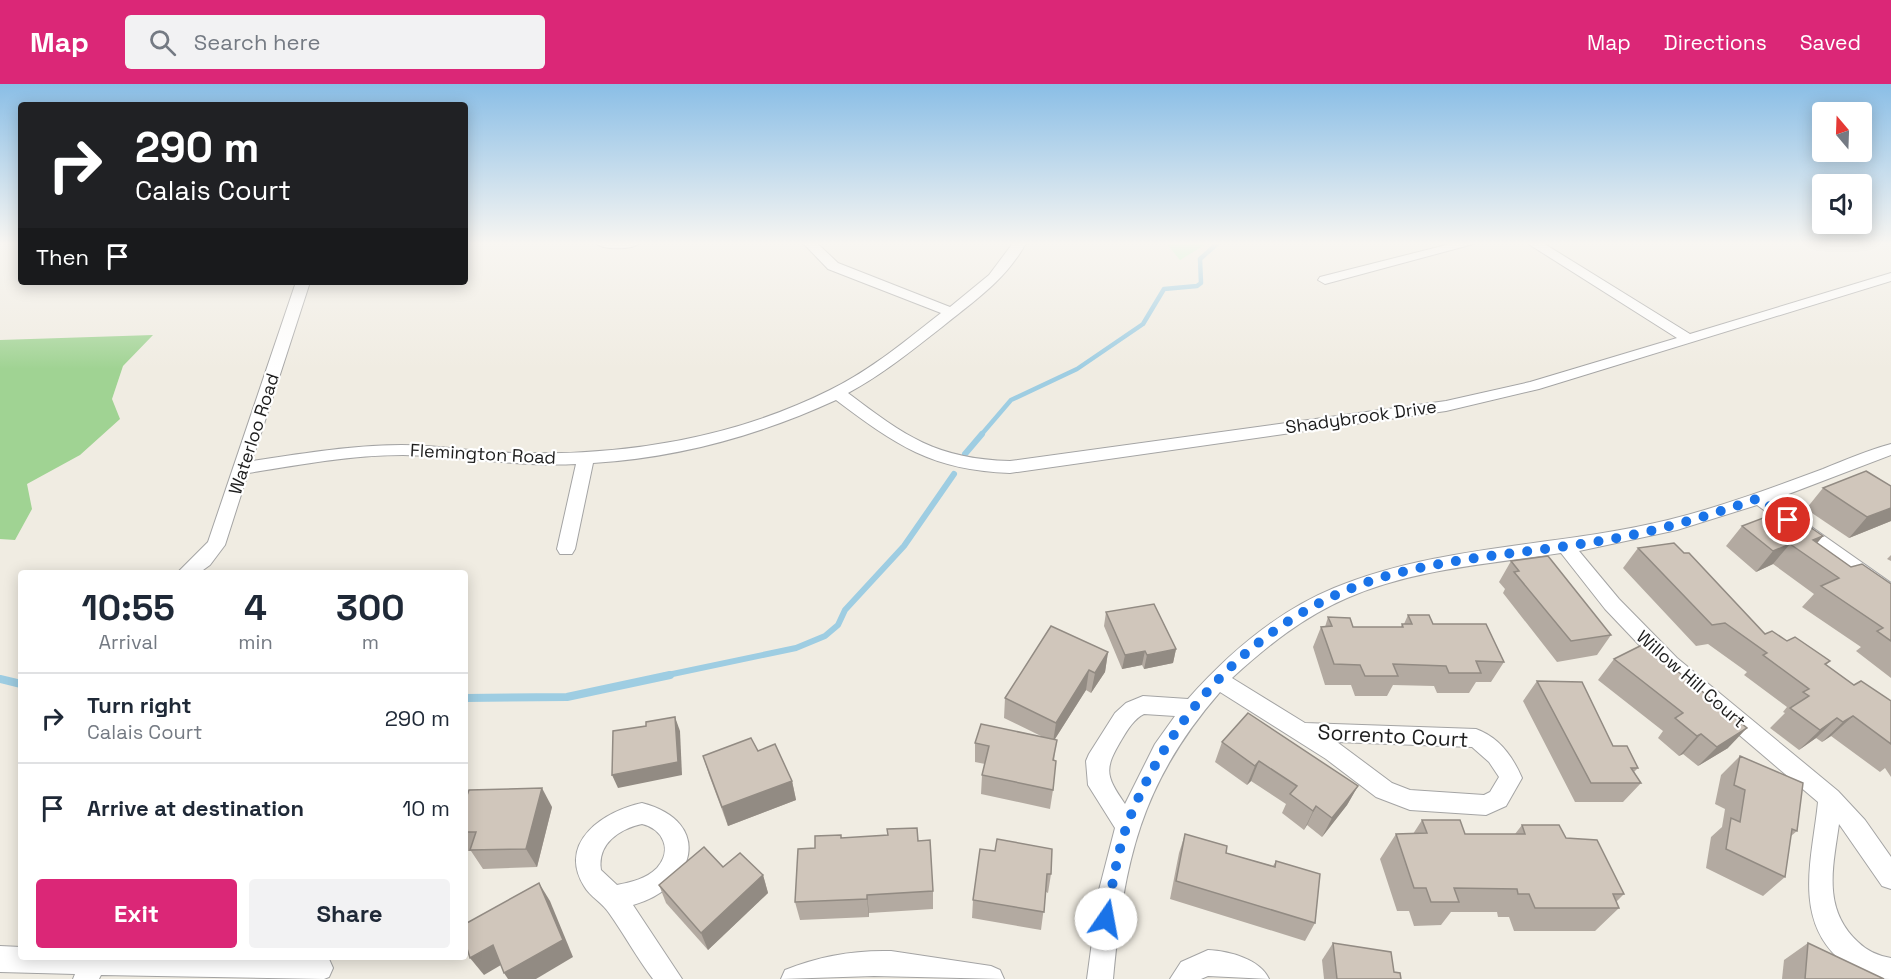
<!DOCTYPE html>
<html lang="en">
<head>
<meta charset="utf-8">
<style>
	:root { --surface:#fff; --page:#f2f2f3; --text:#1f2937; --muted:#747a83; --line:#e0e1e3; --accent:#db2777 }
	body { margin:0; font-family:"Space Grotesk",sans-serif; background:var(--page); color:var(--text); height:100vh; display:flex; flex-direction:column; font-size:22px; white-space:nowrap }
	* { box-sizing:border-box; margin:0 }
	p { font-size:20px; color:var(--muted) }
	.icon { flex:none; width:33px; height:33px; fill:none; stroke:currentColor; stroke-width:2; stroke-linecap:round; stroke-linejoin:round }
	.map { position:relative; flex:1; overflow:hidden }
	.side { position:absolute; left:18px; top:486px; width:450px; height:390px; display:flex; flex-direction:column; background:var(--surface); border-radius:6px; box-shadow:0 3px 15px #0003 }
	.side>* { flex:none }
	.banner { position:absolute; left:18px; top:18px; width:450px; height:183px; border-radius:6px; box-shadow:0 3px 15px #0003; background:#202124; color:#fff; overflow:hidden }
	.needle { width:39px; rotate:341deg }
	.buttons { position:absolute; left:1812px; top:18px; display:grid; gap:12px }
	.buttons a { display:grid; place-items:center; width:60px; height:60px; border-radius:6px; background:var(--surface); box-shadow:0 3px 15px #0003; font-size:30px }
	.pin { position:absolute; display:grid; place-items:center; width:51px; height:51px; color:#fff; margin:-26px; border:3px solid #fff; border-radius:50%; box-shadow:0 2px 6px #0007 }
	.me { position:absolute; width:66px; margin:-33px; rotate:12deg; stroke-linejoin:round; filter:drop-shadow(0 0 4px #0008) }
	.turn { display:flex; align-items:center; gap:21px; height:126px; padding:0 18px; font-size:27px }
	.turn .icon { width:78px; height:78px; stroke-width:2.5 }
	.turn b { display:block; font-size:42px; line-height:51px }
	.then { display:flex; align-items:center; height:57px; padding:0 18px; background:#0003; gap:12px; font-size:22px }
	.eta { display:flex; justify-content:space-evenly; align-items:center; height:102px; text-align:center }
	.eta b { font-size:36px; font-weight:700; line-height:42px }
	.cta { display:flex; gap:12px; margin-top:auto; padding:12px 18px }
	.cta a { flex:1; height:69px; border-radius:6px; background:var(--accent); color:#fff; font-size:24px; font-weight:700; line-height:69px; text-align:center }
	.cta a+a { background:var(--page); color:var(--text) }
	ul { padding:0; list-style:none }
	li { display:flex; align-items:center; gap:18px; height:90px; padding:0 18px; border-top:2px solid var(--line) }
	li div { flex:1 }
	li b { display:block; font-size:22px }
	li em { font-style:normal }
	header { display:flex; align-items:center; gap:36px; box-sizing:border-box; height:84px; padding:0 30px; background:var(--accent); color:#fff }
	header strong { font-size:28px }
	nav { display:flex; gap:33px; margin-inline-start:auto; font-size:21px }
	.search { width:420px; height:54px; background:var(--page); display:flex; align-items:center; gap:15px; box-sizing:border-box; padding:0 21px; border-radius:6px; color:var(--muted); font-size:22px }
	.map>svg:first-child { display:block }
	.forest { fill:#a0d393 }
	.park { fill:#baffc5 }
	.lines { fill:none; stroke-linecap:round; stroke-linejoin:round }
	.stream-far2 { stroke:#9ecde2; stroke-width:4.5 }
	.stream-far1 { stroke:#9ecde2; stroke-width:6 }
	.stream { stroke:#9ecde2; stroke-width:8 }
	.street-casing { stroke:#a4a4a4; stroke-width:2 }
	.street { fill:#fff; fill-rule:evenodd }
	.wall { fill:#b3aaa1 }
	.shaded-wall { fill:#928b83 }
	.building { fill:#d0c6bb; stroke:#928b83; stroke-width:1.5 }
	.route { stroke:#1a73e8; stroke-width:10; stroke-dasharray:0 18 }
	.labels { text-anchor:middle; stroke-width:4.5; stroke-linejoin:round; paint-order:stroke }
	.street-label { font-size:18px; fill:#1d1d1d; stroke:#fff }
	.near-street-label { font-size:21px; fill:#1d1d1d; stroke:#fff }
</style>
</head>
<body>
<header>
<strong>Map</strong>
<div class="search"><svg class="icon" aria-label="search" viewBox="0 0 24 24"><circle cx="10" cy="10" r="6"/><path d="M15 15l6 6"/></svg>Search here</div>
<nav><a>Map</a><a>Directions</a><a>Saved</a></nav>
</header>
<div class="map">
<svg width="1891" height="895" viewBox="0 0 1891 895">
	<rect width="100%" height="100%" fill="#f0ece2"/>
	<path class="forest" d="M 153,251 L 123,282 L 112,315 L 120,335 L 80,371 L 27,400 L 32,425 L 15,456 L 0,455 L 0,256 Z"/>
	<path class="park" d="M 1166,159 L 1208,159 L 1180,176 Z"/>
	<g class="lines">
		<path class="stream-far2" d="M 981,351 L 1011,316 L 1077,285 L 1143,240 L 1164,205 L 1197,202 L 1201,199 L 1200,175 L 1218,159"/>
		<g class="stream-far1">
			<path d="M 965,370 L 982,350"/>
			<path d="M 663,592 L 796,564 L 825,552 L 838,541 L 845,526 L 904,462 L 954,390"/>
		</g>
		<g class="stream">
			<path d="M 0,595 L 21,600"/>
			<path d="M 465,614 L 567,613 L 670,591"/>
		</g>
		<defs>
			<g id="street">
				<path d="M 595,159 L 640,159 C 632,166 603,166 595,159 Z"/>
				<path d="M 803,159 L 817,159 L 838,179 L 950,223 L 989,191 L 1013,159 L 1026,159 C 1006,196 974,217 942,243 C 911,267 882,291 848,309 C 905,352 936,375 1010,377 L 1446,317 L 1530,298 L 1677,254 L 1527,159 L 1543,159 L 1690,250 L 1891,189 L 1891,197 L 1539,305 L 1446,327 L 1010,389 C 931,386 896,361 836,316 C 760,351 677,374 593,379 L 575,465 L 572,470 L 560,470 L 557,465 L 576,380 C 518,383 461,372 403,371 C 351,371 299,381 248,389 L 225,461 L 210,481 L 199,489 L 177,489 L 208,458 L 296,198 L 310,198 L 252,377 C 301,370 351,361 401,361 C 440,361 479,369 518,369 C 624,372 734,354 830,306 C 871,286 905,257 941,229 L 828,185 Z"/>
				<path d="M 1454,159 L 1477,159 L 1325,200 L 1318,196 L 1320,193 Z"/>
				<path d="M 1891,360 L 1891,371 L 1773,416 L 1891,499 L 1891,516 L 1884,514 L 1757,421 L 1677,446 L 1579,467 L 1619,515 L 1677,574 L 1838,707 L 1865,736 L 1891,773 L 1891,805 L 1882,802 L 1839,740 C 1833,783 1822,825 1858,858 C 1867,867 1879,872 1891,874 L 1891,895 C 1869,895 1853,888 1837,873 C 1793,831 1813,770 1818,718 L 1663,586 L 1605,525 L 1561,469 C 1490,480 1413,485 1347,514 C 1303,533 1267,562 1232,594 L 1305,639 L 1476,645 C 1499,653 1513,673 1522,694 L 1506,722 L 1486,731 L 1410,726 L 1376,713 L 1326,675 L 1220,608 C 1140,700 1124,778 1113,895 L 1087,895 L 1099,806 L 1115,744 L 1088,701 L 1086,677 L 1089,670 L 1115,629 L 1126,619 L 1143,612 L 1188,615 C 1229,569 1276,528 1334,504 C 1440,460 1558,463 1668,436 C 1721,423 1772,404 1823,385 C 1845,376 1868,366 1891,360 ZM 1144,630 L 1175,632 L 1155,660 L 1125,720 C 1105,691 1104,685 1122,655 C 1128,645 1134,635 1144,630 ZM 1337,658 L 1472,663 L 1489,678 L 1499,693 L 1490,708 L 1484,711 L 1410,706 L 1392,699 Z"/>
				<path d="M 642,719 C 715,738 695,804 633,821 L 682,895 L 653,895 C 637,874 624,850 609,829 C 602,818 590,813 584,802 C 557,757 605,727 642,719 ZM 642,740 C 663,745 673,766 657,784 C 646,795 631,798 617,801 L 601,786 C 597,760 619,745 642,740 Z"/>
				<path d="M 0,862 L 21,863 L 21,873 L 324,873 L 329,875 L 333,884 L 329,893 L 324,895 L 101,891 L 99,895 L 73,895 L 75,890 L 0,888 Z"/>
				<path d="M 1208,866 C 1229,867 1260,875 1269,895 L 1208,892 L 1201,895 L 1170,895 L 1181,878 Z"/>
				<path d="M 891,867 L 991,882 L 1000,886 L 1004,895 L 874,892 L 781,895 L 785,886 C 819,872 855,866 891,867 Z"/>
			</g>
		</defs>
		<use href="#street" class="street-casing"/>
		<use href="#street" class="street"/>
	</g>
	<g class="wall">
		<path d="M 1891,402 L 1891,437 L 1849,454 L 1806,425 L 1823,404 Z"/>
		<path d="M 1774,430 L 1823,452 L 1817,459 L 1851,483 L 1891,500 L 1891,594 L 1856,567 L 1861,563 L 1802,523 L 1814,510 L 1773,480 L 1756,488 L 1726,462 L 1742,442 Z"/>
		<path d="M 1638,464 L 1765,550 L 1787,557 L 1830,577 L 1826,581 L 1854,601 L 1891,617 L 1891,693 L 1885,684 L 1880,688 L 1831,652 L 1822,658 L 1816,654 L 1799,666 L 1770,644 L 1785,629 L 1783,628 L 1787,623 L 1744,591 L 1747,588 L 1708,560 L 1696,562 L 1623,484 Z"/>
		<path d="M 1891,471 L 1891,477 L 1887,475 Z"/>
		<path d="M 1511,477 L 1611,551 L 1597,571 L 1557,578 L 1503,509 L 1505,505 L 1499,498 Z"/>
		<path d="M 1106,528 L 1176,565 L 1173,579 L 1144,585 L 1142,581 L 1122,585 L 1104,542 Z"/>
		<path d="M 1408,531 L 1433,540 L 1504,578 L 1491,598 L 1476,598 L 1469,609 L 1437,609 L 1434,602 L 1393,601 L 1387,612 L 1355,612 L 1351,601 L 1325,601 L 1313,563 L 1321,543 L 1325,543 L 1328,533 L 1353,543 L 1401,543 L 1402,540 L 1404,540 Z"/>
		<path d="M 1108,568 L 1105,588 L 1091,609 L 1086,606 L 1055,655 L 1053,706 L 1050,725 L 981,710 L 982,691 L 985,680 L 975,678 L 975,659 L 1041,652 L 1004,634 L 1005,614 Z"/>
		<path d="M 1614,575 L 1728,664 L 1698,682 L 1683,670 L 1679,672 L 1658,654 L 1663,647 L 1598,596 Z"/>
		<path d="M 1537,597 L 1638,684 L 1634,688 L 1641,699 L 1623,718 L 1575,718 L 1523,617 Z"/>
		<path d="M 1222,658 L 1358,702 L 1347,721 L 1322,753 L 1307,741 L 1304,746 L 1282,729 L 1286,720 L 1251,697 L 1247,701 L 1215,678 Z"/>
		<path d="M 758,667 L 792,697 L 796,716 L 728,742 L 709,691 L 703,672 Z"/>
		<path d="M 1740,672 L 1797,747 L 1791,752 L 1785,793 L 1763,812 L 1706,784 L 1711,753 L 1722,743 L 1725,725 L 1715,720 L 1721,691 Z"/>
		<path d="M 465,717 L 552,723 L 537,783 L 483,785 L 471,767 L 467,767 L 465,764 Z"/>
		<path d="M 1422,736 L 1465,750 L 1515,750 L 1522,741 L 1566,754 L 1624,810 L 1616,818 L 1619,824 L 1595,847 L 1514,847 L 1509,833 L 1498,833 L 1497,828 L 1451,828 L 1441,841 L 1414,842 L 1409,827 L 1397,827 L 1380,775 L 1396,750 L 1413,750 Z"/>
		<path d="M 1185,750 L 1226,769 L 1273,782 L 1276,777 L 1315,839 L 1305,857 L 1170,815 L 1179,769 Z"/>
		<path d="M 842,754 L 918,757 L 933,807 L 933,825 L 869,829 L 869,833 L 800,836 L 795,818 L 815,764 Z"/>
		<path d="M 980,765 L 1051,790 L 1048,809 L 1046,808 L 1041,846 L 972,834 L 973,816 Z"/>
		<path d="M 723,783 L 763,791 L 768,809 L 708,866 L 666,819 L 659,801 Z"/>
		<path d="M 1333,859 L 1394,888 L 1401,895 L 1324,895 L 1322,876 Z"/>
		<path d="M 1808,859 L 1884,895 L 1782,895 L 1784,876 Z"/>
	</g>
	<g class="shaded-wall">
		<path d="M 1891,424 L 1891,437 L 1849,454 L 1867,433 Z"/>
		<path d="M 1823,452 L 1807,471 L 1813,456 Z"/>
		<path d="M 1790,460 L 1773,480 L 1756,488 L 1773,467 Z"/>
		<path d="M 1176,565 L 1173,579 L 1144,585 L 1147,571 Z"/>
		<path d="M 1145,567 L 1142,581 L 1122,585 L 1125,571 Z"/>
		<path d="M 1108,568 L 1105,588 L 1091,609 L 1095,589 Z"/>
		<path d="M 1089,586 L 1086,606 L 1053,658 L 1056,639 Z"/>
		<path d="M 1853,632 L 1831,652 L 1822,658 L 1843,638 Z"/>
		<path d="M 675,633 L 680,647 L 682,691 L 618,704 L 612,691 Z"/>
		<path d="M 1837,634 L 1816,654 L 1799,666 L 1820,646 Z"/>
		<path d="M 1747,644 L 1728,664 L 1698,682 L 1717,663 Z"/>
		<path d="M 1701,650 L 1683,670 L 1679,672 L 1697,652 Z"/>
		<path d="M 1259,677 L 1251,697 L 1247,701 L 1255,682 Z"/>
		<path d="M 792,697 L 796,716 L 728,742 L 722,723 Z"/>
		<path d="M 1358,702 L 1347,721 L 1322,753 L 1332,734 Z"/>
		<path d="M 542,704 L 552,723 L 537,783 L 526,765 Z"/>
		<path d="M 1316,722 L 1307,741 L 1304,746 L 1313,727 Z"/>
		<path d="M 763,791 L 768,809 L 708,866 L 701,849 Z"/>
		<path d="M 539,799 L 550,817 L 573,873 L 536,895 L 508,895 L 504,889 Z"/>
		<path d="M 867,811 L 869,829 L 869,833 L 867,815 Z"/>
		<path d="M 493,861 L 506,878 L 484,891 L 470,874 Z"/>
	</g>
	<g class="building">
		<path d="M 1866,387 L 1891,402 L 1891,424 L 1867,433 L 1823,404 Z"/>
		<path d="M 1785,426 L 1823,452 L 1813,456 L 1851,483 L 1862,480 L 1891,500 L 1891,557 L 1877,547 L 1883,544 L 1821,502 L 1839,494 L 1790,460 L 1773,467 L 1742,442 L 1766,433 L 1770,427 L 1774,430 Z"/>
		<path d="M 1674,459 L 1684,469 L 1689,469 L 1765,550 L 1772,547 L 1787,557 L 1795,553 L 1830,577 L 1825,580 L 1854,601 L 1861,597 L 1891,617 L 1891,660 L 1853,632 L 1843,638 L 1837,634 L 1820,646 L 1790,624 L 1809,612 L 1803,608 L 1809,605 L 1763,571 L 1767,569 L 1725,539 L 1712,541 L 1638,464 Z"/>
		<path d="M 1548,472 L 1611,551 L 1571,557 L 1514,488 L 1519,487 L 1511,477 Z"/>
		<path d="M 1154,520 L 1176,565 L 1147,571 L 1145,567 L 1125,571 L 1106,528 Z"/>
		<path d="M 1408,531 L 1429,531 L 1433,540 L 1486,540 L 1504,578 L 1476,577 L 1481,589 L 1449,589 L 1446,582 L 1393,580 L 1398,592 L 1365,592 L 1360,581 L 1334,580 L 1321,543 L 1332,542 L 1328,533 L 1350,534 L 1353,543 L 1403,543 L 1402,540 L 1412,540 Z"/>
		<path d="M 1051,542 L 1108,568 L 1095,589 L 1089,586 L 1056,639 L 1005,614 Z"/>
		<path d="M 1644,560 L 1747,644 L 1717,663 L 1701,650 L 1697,652 L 1675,634 L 1683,629 L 1614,575 Z"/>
		<path d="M 1537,597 L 1582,598 L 1613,662 L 1627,662 L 1638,684 L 1631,684 L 1641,699 L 1591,699 Z"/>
		<path d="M 1248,629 L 1358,702 L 1332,734 L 1316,722 L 1313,727 L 1290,710 L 1297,702 L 1259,677 L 1255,682 L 1222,658 Z"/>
		<path d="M 675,633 L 678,678 L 612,691 L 613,647 L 646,642 L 646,638 Z"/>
		<path d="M 981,640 L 1057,656 L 1053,676 L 1056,677 L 1053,706 L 982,691 L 989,662 L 975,659 Z"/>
		<path d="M 751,654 L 758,667 L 775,660 L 792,697 L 722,723 L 703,672 Z"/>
		<path d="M 1740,672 L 1803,699 L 1797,747 L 1792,745 L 1785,793 L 1726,765 L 1731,734 L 1740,738 L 1745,706 L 1734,701 Z"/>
		<path d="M 542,704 L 526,765 L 470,766 L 476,748 L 465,748 L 465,717 L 469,706 Z"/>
		<path d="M 1422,736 L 1460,736 L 1465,750 L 1525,750 L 1522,741 L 1559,741 L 1566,754 L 1597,756 L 1624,810 L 1613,810 L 1619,824 L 1535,824 L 1529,810 L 1518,810 L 1517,805 L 1454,804 L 1459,818 L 1431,818 L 1426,804 L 1414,804 L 1396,750 L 1427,749 Z"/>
		<path d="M 917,744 L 918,757 L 930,756 L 933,807 L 867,811 L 867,815 L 795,818 L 798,765 L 815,764 L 815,752 L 841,751 L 841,754 L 888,751 L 887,745 Z"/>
		<path d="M 1185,750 L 1227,762 L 1226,769 L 1275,783 L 1276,777 L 1320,790 L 1315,839 L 1176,797 Z"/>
		<path d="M 997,755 L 1052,765 L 1051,790 L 1047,790 L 1044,828 L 973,816 L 980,765 L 995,767 Z"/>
		<path d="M 704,763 L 723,783 L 740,769 L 763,791 L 701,849 L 659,801 Z"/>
		<path d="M 539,799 L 563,856 L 504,889 L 493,861 L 470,874 L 465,858 L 465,840 Z"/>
		<path d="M 1333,859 L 1391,868 L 1394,888 L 1400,889 L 1401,895 L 1337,895 Z"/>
		<path d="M 1808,859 L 1884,895 L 1805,895 Z"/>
	</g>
	<linearGradient id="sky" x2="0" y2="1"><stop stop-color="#8abee6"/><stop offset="0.56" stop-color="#f8f6f2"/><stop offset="1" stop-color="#f8f6f2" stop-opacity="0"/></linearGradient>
	<rect width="1891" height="285" fill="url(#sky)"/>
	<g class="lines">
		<path class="route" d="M 1106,835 C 1113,799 1118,760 1133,726 C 1180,616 1268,528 1383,493 C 1456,472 1532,469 1606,456 C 1658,447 1709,432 1759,414 L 1788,436"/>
	</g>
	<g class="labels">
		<g class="street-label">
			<text transform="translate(1361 333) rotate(-8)" y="6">Shadybrook Drive</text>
			<text transform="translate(254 350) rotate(-72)" y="6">Waterloo Road</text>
			<text transform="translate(483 370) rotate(3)" y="6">Flemington Road</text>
			<text transform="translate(1691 595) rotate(41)" y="6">Willow Hill Court</text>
		</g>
		<g class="near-street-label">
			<text transform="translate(1393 652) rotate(3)" y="7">Sorrento Court</text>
		</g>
	</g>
</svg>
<div class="buttons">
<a><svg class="needle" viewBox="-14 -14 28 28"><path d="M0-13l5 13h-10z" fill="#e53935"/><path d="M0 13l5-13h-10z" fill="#747a83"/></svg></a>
<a><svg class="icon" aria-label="sound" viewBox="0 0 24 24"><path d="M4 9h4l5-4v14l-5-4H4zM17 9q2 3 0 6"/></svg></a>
</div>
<div class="pin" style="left:1788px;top:436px;background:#d93025"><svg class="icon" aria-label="arrive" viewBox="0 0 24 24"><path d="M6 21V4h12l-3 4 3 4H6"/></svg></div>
<svg class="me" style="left:1106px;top:835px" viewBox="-20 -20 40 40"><circle r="19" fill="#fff"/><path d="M0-13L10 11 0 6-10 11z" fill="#1a73e8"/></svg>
<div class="banner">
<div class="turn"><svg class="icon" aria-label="right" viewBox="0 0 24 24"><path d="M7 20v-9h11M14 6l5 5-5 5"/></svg><div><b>290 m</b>Calais Court</div></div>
<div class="then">Then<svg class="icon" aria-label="arrive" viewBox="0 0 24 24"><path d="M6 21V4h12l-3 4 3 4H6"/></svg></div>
</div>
<section class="side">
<div class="eta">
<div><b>10:55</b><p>Arrival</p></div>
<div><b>4</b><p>min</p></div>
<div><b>300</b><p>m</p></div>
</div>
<ul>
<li><svg class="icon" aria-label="right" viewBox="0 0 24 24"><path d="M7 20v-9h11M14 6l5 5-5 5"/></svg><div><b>Turn right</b><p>Calais Court</p></div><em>290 m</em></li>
<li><svg class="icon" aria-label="arrive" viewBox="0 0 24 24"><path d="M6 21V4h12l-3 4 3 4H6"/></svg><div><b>Arrive at destination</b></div><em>10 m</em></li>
</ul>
<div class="cta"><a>Exit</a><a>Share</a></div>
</section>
</div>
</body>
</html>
